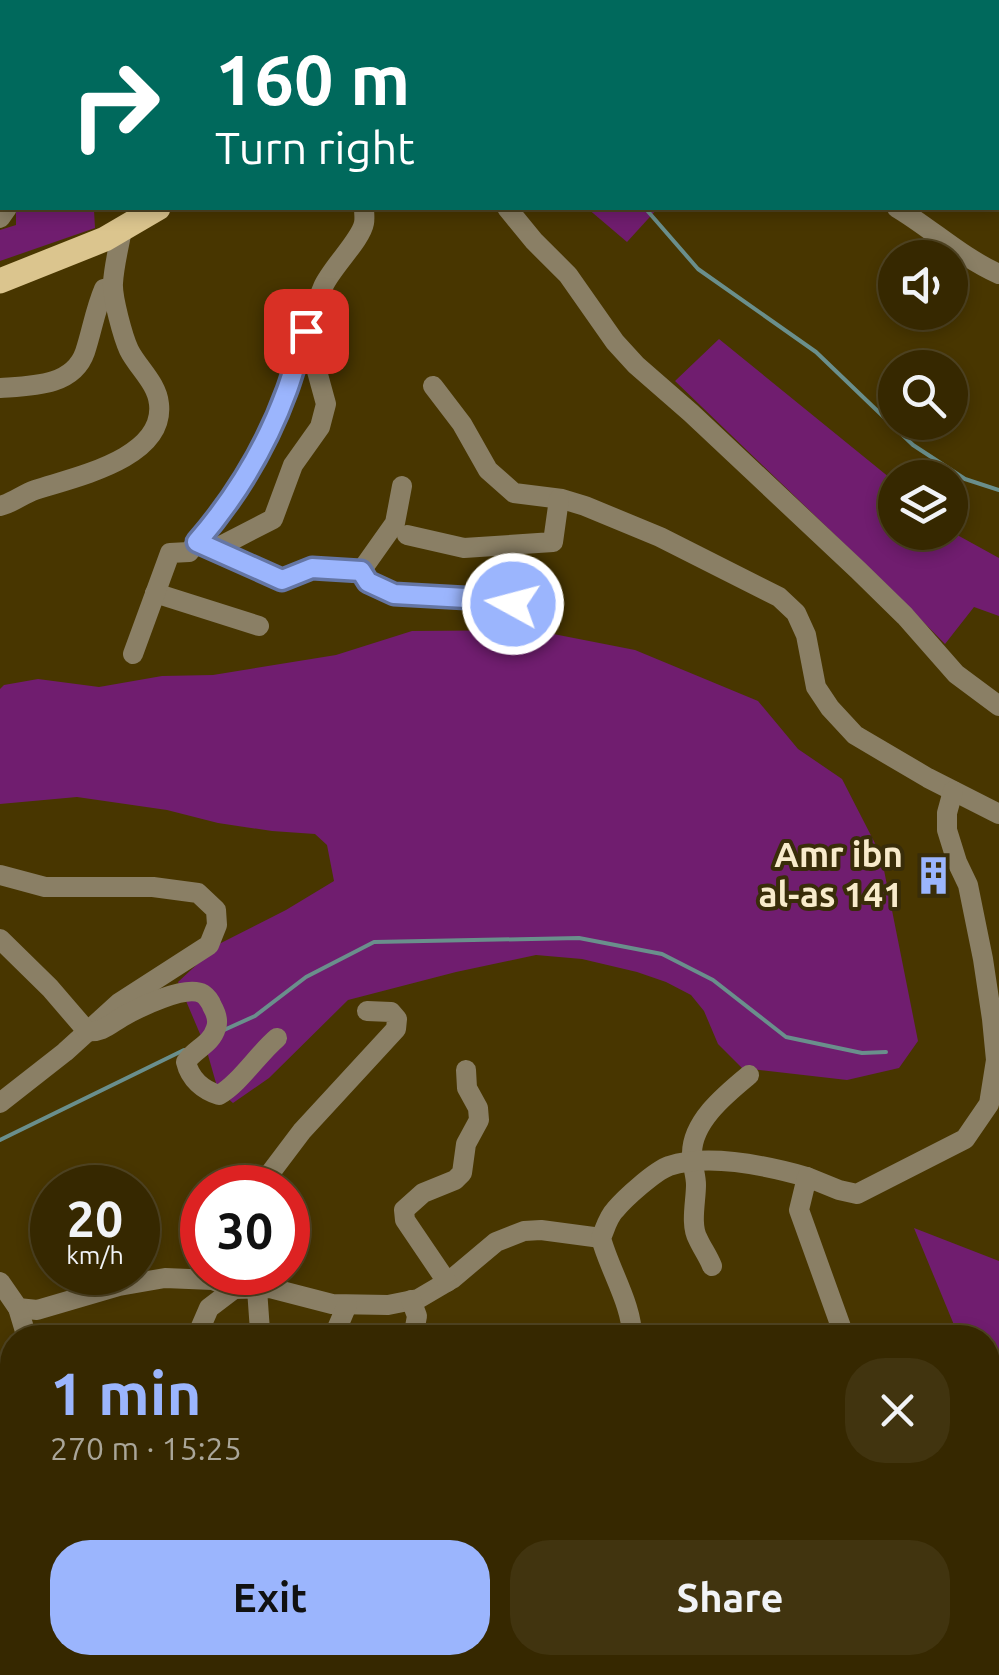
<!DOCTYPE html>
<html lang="en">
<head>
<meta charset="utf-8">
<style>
	:root { --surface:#362800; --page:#41340f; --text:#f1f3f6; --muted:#aaa699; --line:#504422; --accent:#9bb5fd }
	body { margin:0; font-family:Ubuntu,sans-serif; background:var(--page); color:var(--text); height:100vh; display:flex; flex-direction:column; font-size:38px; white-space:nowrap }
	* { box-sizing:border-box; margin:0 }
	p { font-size:32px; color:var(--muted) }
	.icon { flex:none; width:55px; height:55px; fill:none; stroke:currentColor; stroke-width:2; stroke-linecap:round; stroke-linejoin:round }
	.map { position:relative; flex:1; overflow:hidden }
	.drawer { position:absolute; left:0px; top:1325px; width:1000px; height:350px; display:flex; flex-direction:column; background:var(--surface); border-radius:40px 40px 0 0; box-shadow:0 5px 15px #0003,0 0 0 2px var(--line) }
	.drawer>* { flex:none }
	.banner { position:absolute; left:0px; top:0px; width:1000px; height:210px; box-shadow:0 5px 15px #0003,0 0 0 2px var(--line); background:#00695c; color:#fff; overflow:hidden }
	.controls { position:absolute; left:878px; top:240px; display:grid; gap:20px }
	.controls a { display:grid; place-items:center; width:90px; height:90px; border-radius:50%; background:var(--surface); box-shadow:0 5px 15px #0003,0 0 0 2px var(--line); font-size:50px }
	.speed { position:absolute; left:30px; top:1165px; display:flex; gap:20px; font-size:50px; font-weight:700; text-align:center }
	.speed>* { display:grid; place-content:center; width:130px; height:130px; border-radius:50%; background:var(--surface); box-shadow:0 5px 15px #0003,0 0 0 2px var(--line); line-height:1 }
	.speed small { font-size:25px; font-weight:400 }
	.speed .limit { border:15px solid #d22; background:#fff; color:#111 }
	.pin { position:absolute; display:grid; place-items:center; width:85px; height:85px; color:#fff; margin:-42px; border-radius:20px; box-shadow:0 5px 15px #0006 }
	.me { position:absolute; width:110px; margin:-55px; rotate:277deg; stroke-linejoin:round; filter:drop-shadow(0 0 8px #0008) }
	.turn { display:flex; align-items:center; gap:35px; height:210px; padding:0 50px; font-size:45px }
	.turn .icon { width:130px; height:130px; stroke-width:2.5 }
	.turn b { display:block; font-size:70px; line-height:85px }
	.round { display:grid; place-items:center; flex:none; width:105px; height:105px; border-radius:40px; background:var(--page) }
	.head { display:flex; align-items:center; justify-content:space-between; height:170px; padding:0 50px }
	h1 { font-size:60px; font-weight:700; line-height:75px; color:var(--accent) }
	.button { display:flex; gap:20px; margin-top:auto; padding:20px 50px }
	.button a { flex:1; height:115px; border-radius:40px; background:var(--accent); color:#111; font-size:40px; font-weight:700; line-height:115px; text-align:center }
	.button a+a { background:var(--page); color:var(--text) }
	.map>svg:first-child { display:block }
	.green { fill:#701d6f }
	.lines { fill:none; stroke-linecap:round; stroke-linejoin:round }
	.stream { stroke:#6a8f8c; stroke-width:4 }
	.minor { stroke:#8a7f65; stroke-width:20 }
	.major { stroke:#dbc58e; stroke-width:25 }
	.route-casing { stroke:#6576a4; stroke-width:25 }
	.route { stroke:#9bb5fd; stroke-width:18 }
	.labels { text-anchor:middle; stroke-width:8; stroke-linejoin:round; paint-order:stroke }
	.poi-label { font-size:35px; font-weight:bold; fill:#f8ebcb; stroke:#392d09; text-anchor:end }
</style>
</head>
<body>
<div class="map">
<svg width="999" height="1675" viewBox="0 0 999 1675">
	<rect width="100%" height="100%" fill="#483600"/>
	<g class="green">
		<path d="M 16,208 L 97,208 L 94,210 L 95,228 L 0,261 L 0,230 L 16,225 Z"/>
		<path d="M 587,208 L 658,208 L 627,242 Z"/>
		<path d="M 719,339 L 895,482 L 895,532 L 950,531 L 999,558 L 999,616 L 974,607 L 945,644 L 886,584 L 675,381 Z"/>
		<path d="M 533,630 L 635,650 L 758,701 L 798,749 L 842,779 L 881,855 L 918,1041 L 899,1068 L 847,1080 L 742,1068 L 718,1044 L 704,1011 L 691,995 L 666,982 L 637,972 L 582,959 L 536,955 L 456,972 L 348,1000 L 269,1078 L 233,1103 L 218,1090 L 206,1048 L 178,982 L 219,944 L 286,910 L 334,881 L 327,845 L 315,834 L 272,831 L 218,823 L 167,810 L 77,797 L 0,804 L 0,689 L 4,685 L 38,679 L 99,687 L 162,676 L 213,675 L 336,655 L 412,631 Z"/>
		<path d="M 914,1228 L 999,1261 L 999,1557 L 988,1543 L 988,1338 L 959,1337 Z"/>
	</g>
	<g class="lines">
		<g class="stream">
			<path d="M 478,0 L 479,2"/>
			<path d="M 0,68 L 2,69"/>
			<path d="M 645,208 L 698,269 L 816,352 L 913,445 L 965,479 L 999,490"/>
			<path d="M 224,1030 L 255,1016 L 306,977 L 374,942 L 579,938 L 662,954 L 713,980 L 786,1037 L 862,1053 L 886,1052"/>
			<path d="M 0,1140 L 184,1050"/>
		</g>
		<g class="minor">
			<path d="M 132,0 L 134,2"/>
			<path d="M 721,0 L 723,2"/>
			<path d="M 0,190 L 2,192"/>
			<path d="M 507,208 L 534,241 L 568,275 L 615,342 L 636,365 L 691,413 L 858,570 L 905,616 L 956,674 L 999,706"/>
			<path d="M 897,208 C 932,229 961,257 999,274"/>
			<path d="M 0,218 L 7,208"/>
			<path d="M 433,386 L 462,424 L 488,470 L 514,493 L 562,499 L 585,506 L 660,537 L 779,597 L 796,613 L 806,635 L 816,687 L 830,708 L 855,735 L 928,778 L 999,814"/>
			<path d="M 0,388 C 30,386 73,387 85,352 C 92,331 95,310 104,289 L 112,287"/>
			<path d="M 0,506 C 13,503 23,494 35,490 C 74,477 165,459 159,404 C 157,383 138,368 129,350 C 123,337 112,297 113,283 C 114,265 119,247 122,229"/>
			<path d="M 407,535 L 464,548 L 553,542 L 559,499"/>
			<path d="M 206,546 L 215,549 L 273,519 L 293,465 L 320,427 L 326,404 L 306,331"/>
			<path d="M 215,549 L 283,581 L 311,567 L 361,571 L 368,582 L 394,594 L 466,599 L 513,604"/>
			<path d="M 361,571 L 395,523 L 402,486"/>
			<path d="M 155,593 L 259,626"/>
			<path d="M 133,654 L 170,553 L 189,552 C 229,504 261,454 285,396 C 299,360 308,323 323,287 C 331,268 361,240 364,223 C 365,218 364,213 364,208"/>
			<path d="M 0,875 L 45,887 L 153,887 L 198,893 L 216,910 L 217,925 L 209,945 L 119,1003 L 65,1052 L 0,1103"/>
			<path d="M 0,939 L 50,988 L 87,1031 C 102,1033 110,1024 122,1017 C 138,1008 186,984 203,994 C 206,996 211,1002 212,1006 C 216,1013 219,1020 216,1028 C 211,1045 194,1049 186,1062 C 190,1079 203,1090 219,1095 C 239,1084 258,1054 277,1038"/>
			<path d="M 259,1188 L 302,1131 L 396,1029 L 397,1019 L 391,1012 L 367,1011"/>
			<path d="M 712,1266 C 708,1256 702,1248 698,1239 C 690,1225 696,1201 696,1185 C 696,1175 692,1165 692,1155 C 691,1122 726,1094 749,1075"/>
			<path d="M 0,1282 L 18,1308 L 37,1310 L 119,1286 L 165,1278 L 213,1280 L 234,1289 L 270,1288 L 332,1304 L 388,1305 L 418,1299 L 452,1279 L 496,1242 L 524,1231 L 541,1230 L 601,1238"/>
			<path d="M 447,1282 L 405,1220 L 404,1210 L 423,1193 L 455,1180 L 462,1173 L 466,1144 L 479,1120 L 478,1108 L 467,1088 L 466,1070"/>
			<path d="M 411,1300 L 417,1316 L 413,1338"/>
			<path d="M 18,1308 L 27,1338"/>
			<path d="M 196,1338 L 209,1308 L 234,1289 L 236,1272"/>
			<path d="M 256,1338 L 260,1331 L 257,1289"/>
			<path d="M 333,1338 L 347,1305"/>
			<path d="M 632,1338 C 633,1306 609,1269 601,1238 C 605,1229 608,1217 615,1210 C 625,1198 655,1171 669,1166 C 709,1153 768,1166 807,1177"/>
			<path d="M 845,1338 L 799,1210 L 807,1177 L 839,1190 L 857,1194 L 965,1139 L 989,1104 L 996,1060 L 992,1019 L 983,959 L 968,885 L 957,862 L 947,830 L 947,813 L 953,791"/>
			<path d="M 0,1484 L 12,1502"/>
			<path d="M 473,1662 L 479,1675"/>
			<path d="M 593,1662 L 603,1675"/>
			<path d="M 980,1662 L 983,1675"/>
		</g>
		<g class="major">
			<path d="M 428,0 L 429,2"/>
			<path d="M 375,2 L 375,0"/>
			<path d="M 0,281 L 105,239 L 158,208"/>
			<path d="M 0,1373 L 12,1435"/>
			<path d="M 75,1662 L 79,1675"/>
		</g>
	</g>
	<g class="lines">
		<defs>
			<path id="route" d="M 306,331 C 299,350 294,371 287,390 C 267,445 235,498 197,542 L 282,580 L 312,568 L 361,571 L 368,582 L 394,594 L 466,598 L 513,604"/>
		</defs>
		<use href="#route" class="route-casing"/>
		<use href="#route" class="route"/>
	</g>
	<defs>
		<symbol id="building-bare" viewBox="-9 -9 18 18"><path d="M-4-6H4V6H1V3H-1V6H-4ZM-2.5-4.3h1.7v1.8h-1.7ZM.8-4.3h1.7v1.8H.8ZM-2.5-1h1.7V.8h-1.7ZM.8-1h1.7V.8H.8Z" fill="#9bb5fd" stroke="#392d09" stroke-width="2.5" paint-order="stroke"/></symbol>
	</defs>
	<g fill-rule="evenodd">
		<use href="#building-bare" x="906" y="848" width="55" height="55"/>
	</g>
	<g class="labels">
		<g class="poi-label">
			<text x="903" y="867">Amr ibn<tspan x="903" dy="40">al-as 141</tspan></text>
		</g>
	</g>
</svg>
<div class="controls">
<a><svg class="icon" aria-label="sound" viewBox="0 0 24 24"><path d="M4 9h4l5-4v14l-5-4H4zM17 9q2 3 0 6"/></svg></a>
<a><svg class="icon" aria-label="search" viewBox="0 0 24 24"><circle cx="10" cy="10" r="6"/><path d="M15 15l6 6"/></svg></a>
<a><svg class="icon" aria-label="layers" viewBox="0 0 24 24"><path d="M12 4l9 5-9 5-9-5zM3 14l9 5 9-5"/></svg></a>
</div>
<div class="speed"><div>20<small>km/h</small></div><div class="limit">30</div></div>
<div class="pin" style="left:306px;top:331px;background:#d93025"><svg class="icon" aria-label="arrive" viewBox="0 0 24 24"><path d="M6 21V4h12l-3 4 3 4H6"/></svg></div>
<svg class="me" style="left:513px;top:604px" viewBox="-20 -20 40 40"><circle r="17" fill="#9bb5fd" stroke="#fff" stroke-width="3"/><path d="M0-11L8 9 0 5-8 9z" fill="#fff"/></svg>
<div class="banner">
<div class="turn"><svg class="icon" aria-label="right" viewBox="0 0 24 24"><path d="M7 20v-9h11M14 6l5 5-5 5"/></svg><div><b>160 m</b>Turn right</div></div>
</div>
<section class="drawer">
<div class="head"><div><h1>1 min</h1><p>270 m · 15:25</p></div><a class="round"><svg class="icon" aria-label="close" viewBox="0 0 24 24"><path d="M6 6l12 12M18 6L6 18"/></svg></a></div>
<div class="button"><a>Exit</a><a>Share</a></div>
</section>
</div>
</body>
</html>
